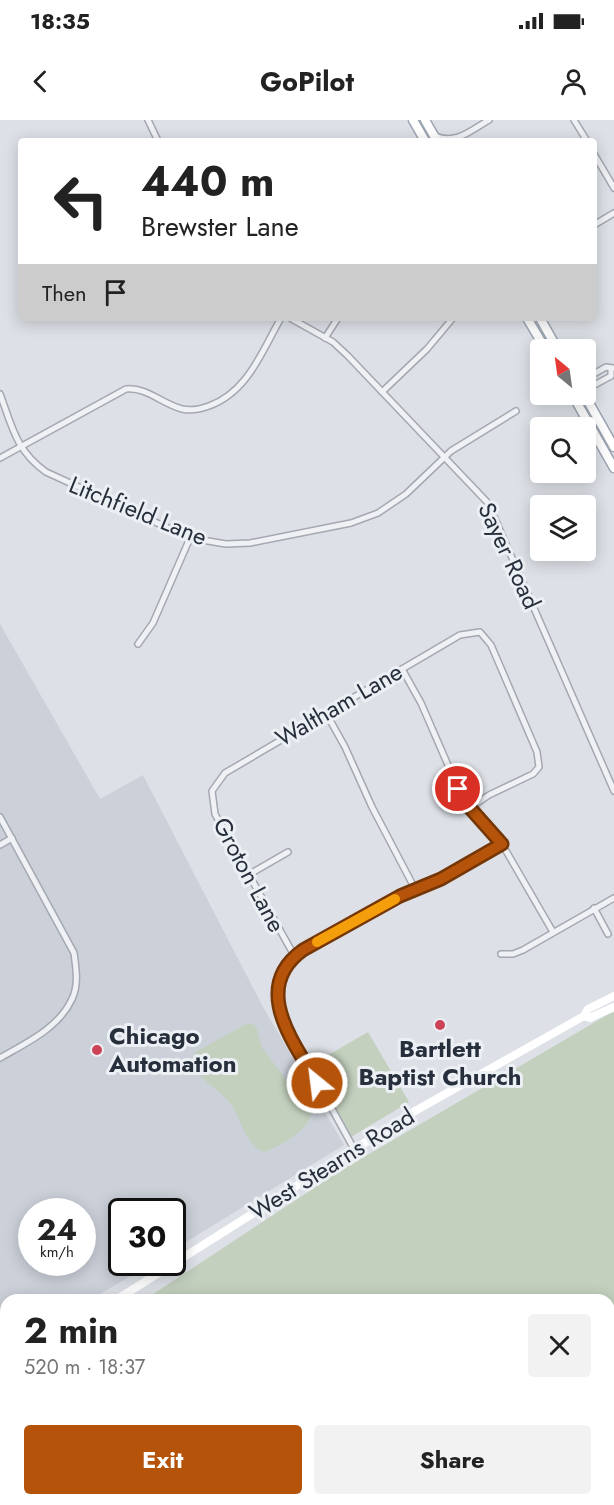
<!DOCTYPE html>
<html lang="en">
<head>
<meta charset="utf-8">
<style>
	:root { --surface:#fff; --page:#f2f2f2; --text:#222; --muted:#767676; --accent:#b45309 }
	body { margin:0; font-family:Jost,sans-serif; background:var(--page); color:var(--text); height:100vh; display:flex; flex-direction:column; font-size:22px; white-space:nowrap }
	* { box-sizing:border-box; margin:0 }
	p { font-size:20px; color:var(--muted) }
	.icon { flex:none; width:33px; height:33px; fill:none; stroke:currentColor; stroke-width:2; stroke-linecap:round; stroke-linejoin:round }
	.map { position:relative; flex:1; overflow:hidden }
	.details { position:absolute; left:0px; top:1174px; width:615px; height:212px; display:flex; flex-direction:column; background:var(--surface); border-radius:18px 18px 0 0; box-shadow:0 3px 15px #0003 }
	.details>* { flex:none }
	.top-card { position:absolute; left:18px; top:18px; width:579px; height:183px; border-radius:6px; box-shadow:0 3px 15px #0003; background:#fff; color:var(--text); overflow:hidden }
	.needle { width:39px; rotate:331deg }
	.buttons { position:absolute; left:530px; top:219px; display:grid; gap:12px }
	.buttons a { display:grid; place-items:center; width:66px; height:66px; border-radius:6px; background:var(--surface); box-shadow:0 3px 15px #0003; font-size:30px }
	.speed { position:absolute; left:18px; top:1078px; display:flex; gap:12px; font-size:30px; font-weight:700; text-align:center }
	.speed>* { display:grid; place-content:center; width:78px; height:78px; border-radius:50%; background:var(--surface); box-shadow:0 3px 15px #0003; line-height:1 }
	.speed small { font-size:15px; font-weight:400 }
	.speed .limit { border:3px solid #111; border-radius:9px; background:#fff; color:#111 }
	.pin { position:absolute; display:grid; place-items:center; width:51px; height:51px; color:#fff; margin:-26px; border:3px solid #fff; border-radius:50%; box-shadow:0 2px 6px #0007 }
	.me { position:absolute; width:66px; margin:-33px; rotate:331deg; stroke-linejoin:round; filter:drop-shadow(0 0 4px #0008) }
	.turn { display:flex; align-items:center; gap:21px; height:126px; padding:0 24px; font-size:27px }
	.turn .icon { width:78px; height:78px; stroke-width:2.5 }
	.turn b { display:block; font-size:42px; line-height:51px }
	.then { display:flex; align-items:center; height:57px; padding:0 24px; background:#0003; gap:12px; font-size:22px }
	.round { display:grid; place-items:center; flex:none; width:63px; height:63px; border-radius:6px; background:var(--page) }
	.headline { display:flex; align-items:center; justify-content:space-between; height:102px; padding:0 24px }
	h1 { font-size:36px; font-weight:700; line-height:45px }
	.cta { display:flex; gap:12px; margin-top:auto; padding:12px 24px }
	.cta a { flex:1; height:69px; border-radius:6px; background:var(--accent); color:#fff; font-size:24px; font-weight:700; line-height:69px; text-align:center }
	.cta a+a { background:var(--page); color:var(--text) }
	.status { display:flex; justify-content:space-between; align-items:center; height:42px; padding:0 30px; background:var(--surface); direction:ltr }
	.status svg { height:16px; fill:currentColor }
	header { display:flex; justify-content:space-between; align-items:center; height:78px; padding:0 24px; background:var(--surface); font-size:27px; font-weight:700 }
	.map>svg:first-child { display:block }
	.built { fill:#cbd0d9; fill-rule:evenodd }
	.green { fill:#c3d0be }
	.water { fill:#98afc7 }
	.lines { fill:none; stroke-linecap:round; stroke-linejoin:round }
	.minor-casing { stroke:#a3a8b1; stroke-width:8 }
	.primary-casing { stroke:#9ca5b2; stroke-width:11 }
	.minor { stroke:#eff1f5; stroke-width:5 }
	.secondary { stroke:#fff; stroke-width:8 }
	.primary { stroke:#fff; stroke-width:8 }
	.route-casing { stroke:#753606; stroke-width:15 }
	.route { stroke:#b45309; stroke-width:10 }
	.slow { stroke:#f59e0b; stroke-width:10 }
	.poi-dot { fill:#cc4257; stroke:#ecf0f4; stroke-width:2 }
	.labels { text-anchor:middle; stroke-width:6; stroke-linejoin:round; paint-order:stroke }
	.street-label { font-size:24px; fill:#272f3d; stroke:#ecf0f4 }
	.poi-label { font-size:24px; font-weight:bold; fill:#272f3d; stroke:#ecf0f4; text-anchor:start }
</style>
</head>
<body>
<div class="status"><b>18:35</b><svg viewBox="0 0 49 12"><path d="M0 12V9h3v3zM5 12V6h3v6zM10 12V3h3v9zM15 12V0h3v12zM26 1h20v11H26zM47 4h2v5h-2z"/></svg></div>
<header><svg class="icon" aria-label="back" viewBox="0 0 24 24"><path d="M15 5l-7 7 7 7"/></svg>GoPilot<svg class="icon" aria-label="person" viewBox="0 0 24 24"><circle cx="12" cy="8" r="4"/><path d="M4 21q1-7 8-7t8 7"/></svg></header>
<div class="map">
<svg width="614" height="1385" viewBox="0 0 614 1385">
	<rect width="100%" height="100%" fill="#dde1e7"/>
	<path class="built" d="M 0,504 L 100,679 L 143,655 L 263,887 L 344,1025 L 173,1130 L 172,1092 L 122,1092 L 122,1143 L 152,1143 L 90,1180 L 6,1180 L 6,1232 L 0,1236 ZM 32,1092 L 82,1092 L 82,1143 L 32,1143 Z"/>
	<g class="green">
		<path d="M 614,891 L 614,1385 L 0,1385 L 0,1269 L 6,1266 L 6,1380 L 609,1380 L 609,1180 L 144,1180 L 340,1051 Z"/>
		<path d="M 248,903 L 253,904 L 256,907 L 262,928 L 311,992 C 313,1008 277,1028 264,1032 C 244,1024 242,999 230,983 C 220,970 200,961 194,945 C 192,940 193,937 196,932 Z"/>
		<path d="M 368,912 L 409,982 L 351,1017 L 311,945 Z"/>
	</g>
	<path class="water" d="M 609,1310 L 614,1310 L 614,1385 L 572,1385 L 569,1380 L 609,1380 Z"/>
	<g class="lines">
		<defs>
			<g id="minor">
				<path d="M 148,0 L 158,21"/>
				<path d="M 574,0 L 587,21"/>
				<path d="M 435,16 C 456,25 471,10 489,0"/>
				<path d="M 594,34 L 614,68"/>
				<path d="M 594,105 L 614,93"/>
				<path d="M 290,198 L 333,222 L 348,236 L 488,383 L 614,671"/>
				<path d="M 325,218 L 338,198"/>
				<path d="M 585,259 L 606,247 L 613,248"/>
				<path d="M 585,270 L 611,256 L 611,249"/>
				<path d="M 382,272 L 427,229 L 453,198"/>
				<path d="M 0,274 C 12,306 16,331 46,352 L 190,418 L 226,424 L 250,423 L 351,403 L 378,393 L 406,374 L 451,331 L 516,291"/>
				<path d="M 0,338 L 126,269 C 147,267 162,284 182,289 C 191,291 201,289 209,286 C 248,272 262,231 281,198"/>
				<path d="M 138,524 L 153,503 L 190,418"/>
				<path d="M 402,549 L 421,583 L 461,675 L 470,688 L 502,724 L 553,812"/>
				<path d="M 326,593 L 345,627 L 372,687 L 415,769"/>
				<path d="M 0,697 L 74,833 C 76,848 79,865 72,879 C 59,908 26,923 0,938"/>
				<path d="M 0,725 L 12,718"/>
				<path d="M 248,755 L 288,732"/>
				<path d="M 594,788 L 608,814"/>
				<path d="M 501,834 L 513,834 L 523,830 L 614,778"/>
				<path d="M 295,837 L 215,694 L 212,671 L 225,653 L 460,515 L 480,512 L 491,525 L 537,632 L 539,647 L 533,654 L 489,675 L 470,688"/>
				<path d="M 354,1029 L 281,896 L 277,880 L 279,863 L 287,846 L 299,833 L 400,776 L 441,759 L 502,724"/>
			</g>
			<g id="primary">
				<path d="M 413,0 L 425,21"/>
				<path d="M 425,0 L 437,21"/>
				<path d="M 527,198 L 546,230"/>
				<path d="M 540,198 L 558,230"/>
				<path d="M 572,274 L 614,348"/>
				<path d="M 584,274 L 614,327"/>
			</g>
		</defs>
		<use href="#minor" class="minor-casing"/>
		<use href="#primary" class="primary-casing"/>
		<use href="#minor" class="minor"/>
		<g class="secondary">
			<path d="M 584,896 L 588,889 L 614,876"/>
			<path d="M 116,1180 L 415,991 L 584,896 L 590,898 L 614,887"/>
			<path d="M 0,1251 L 6,1247"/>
		</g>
		<use href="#primary" class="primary"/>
	</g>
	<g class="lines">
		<defs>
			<path id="route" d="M 317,963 C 294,922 250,868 303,830 L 400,776 L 441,759 L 502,724 L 470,688 L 458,669"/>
		</defs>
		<use href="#route" class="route-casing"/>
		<use href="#route" class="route"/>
		<path class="slow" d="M 317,822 L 395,779"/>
	</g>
	<g class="poi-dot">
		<circle cx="440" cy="905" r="6"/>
		<circle cx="97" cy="930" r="6"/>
	</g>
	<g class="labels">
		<g class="street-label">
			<text transform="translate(138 391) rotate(22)" y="8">Litchfield Lane</text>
			<text transform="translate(509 436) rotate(65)" y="8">Sayer Road</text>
			<text transform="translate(339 585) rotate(-30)" y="8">Waltham Lane</text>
			<text transform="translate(249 755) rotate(62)" y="8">Groton Lane</text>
			<text transform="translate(332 1044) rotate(-32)" y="8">West Stearns Road</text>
		</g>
		<g class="poi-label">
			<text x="109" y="924">Chicago<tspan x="109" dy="28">Automation</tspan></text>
			<text x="440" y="937" text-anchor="middle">Bartlett<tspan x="440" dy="28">Baptist Church</tspan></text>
		</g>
	</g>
</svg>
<div class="buttons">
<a><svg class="needle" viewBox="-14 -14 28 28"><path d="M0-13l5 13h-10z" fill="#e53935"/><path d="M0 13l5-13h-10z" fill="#767676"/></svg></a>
<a><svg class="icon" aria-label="search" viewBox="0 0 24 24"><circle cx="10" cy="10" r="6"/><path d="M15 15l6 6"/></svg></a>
<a><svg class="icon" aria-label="layers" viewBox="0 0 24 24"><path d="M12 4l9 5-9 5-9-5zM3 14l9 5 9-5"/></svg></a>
</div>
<div class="speed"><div>24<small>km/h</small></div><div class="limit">30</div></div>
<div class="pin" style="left:458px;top:669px;background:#d93025"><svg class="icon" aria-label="arrive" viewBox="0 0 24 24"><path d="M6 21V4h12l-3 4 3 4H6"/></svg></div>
<svg class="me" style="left:317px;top:963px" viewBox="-20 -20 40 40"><circle r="17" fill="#b45309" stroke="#fff" stroke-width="3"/><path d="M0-11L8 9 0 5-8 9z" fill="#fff"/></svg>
<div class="top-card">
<div class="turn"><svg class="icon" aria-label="left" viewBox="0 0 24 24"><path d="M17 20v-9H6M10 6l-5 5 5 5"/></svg><div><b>440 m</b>Brewster Lane</div></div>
<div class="then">Then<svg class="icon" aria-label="arrive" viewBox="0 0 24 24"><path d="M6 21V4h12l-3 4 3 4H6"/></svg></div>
</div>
<section class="details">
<div class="headline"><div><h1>2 min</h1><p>520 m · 18:37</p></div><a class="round"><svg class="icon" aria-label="close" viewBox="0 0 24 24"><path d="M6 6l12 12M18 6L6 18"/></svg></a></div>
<div class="cta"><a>Exit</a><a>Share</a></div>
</section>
</div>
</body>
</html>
